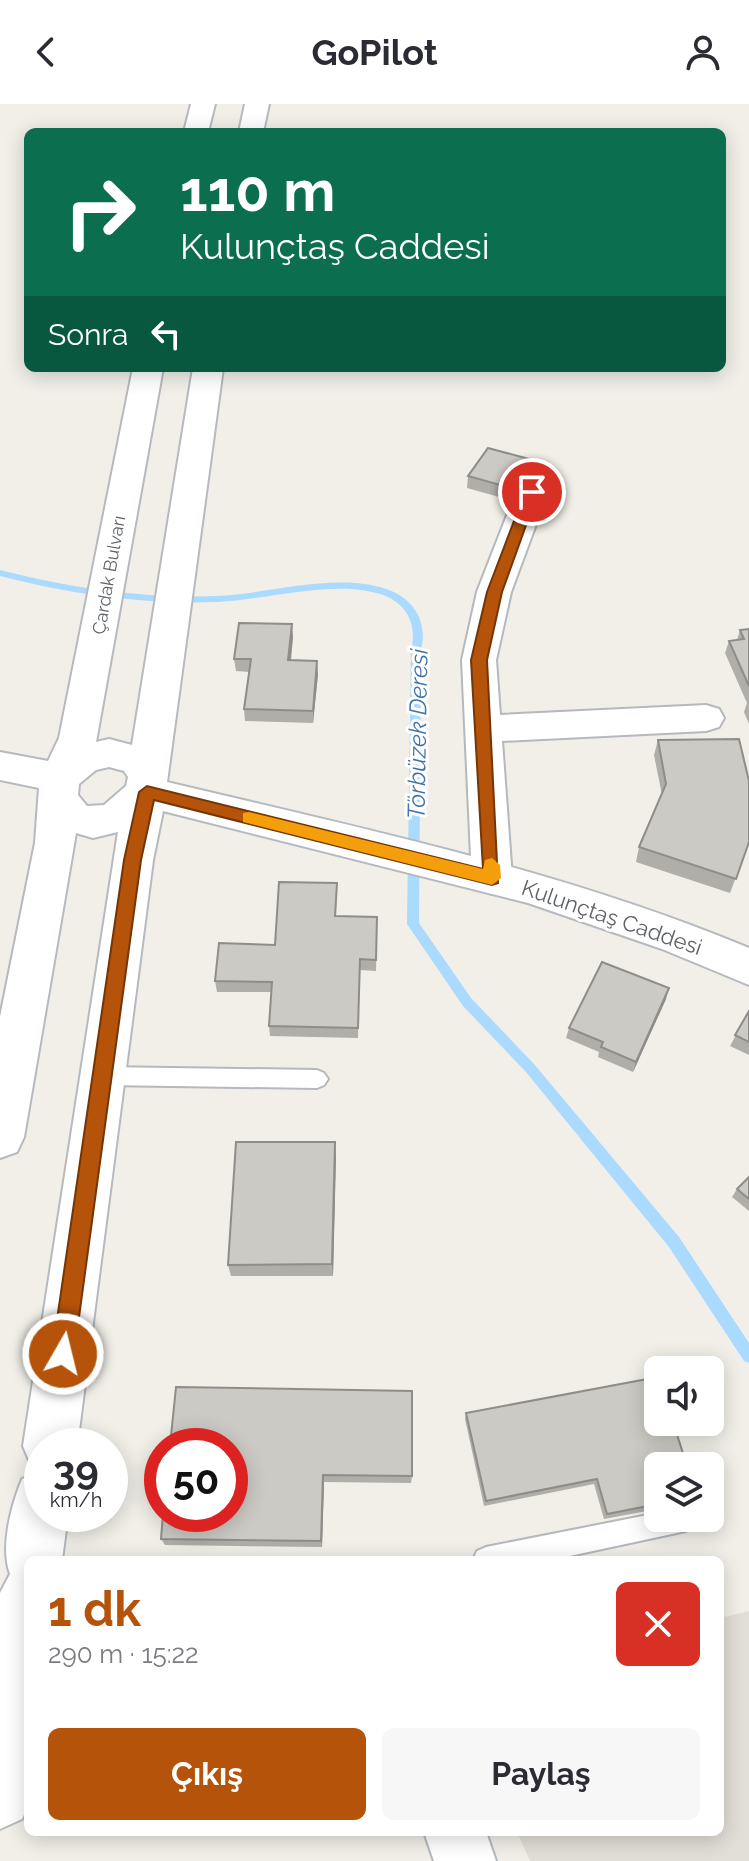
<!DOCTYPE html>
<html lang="tr">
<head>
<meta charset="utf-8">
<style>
	:root { --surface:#fff; --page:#f7f7f7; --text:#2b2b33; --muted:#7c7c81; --accent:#b45309 }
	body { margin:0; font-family:Raleway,sans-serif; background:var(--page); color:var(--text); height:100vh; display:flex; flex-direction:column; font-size:30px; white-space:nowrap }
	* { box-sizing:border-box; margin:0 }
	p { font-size:26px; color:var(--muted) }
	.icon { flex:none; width:44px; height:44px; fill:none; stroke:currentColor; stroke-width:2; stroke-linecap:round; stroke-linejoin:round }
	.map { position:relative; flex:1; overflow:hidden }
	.details { position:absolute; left:24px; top:1452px; width:700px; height:280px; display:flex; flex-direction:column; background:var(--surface); border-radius:12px; box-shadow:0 4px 20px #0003 }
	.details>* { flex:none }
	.banner { position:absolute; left:24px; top:24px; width:702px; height:244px; border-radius:12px; box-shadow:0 4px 20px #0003; background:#0b6e4f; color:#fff; overflow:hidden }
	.fabs { position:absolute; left:644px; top:1252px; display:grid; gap:16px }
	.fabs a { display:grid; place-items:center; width:80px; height:80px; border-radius:12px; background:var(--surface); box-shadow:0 4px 20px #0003; font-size:40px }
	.speed { position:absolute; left:24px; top:1324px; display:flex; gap:16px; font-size:40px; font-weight:700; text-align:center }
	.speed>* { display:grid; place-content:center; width:104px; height:104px; border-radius:50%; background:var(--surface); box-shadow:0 4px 20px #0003; line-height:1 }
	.speed small { font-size:20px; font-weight:400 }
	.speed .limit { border:12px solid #d22; background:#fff; color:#111 }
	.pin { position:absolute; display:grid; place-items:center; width:68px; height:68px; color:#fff; margin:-34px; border:4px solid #fff; border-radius:50%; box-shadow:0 2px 8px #0007 }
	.me { position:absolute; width:88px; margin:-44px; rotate:8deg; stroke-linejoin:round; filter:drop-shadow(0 0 6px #0008) }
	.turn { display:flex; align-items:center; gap:28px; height:168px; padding:0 24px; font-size:36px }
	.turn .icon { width:104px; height:104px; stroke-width:2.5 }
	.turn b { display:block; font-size:56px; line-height:68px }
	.then { display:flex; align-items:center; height:76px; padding:0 24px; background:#0003; gap:16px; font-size:30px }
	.round { display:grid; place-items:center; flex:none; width:84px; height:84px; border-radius:12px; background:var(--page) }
	.head { display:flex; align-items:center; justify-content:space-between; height:136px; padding:0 24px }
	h1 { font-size:48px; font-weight:700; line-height:60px; color:var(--accent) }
	.action { display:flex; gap:16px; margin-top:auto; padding:16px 24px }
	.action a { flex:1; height:92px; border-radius:12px; background:var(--accent); color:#fff; font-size:32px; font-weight:700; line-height:92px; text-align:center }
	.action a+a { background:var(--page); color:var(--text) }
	header { display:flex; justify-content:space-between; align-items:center; height:104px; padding:0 24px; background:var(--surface); font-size:36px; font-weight:700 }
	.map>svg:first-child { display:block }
	.education { fill:#e1ded6 }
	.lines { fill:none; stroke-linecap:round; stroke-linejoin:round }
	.stream { fill:#aadaff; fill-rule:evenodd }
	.lane-casing { stroke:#b5b8bc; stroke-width:4 }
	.street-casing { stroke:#b5b8bc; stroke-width:4 }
	.secondary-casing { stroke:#b6babf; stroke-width:4 }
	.lane { fill:#fff; fill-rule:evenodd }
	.street { fill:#fff; fill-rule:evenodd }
	.secondary { fill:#fff; fill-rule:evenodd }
	.wall { fill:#afaea9 }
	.shaded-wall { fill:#8f8d8a }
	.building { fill:#cccac5; stroke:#8f8d8a; stroke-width:2 }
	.route { fill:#b45309; stroke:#753606; stroke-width:2 }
	.slow { fill:#f59e0b }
	.labels { text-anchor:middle; stroke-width:6; stroke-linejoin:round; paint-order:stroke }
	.far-street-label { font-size:18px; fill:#5f6368; stroke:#fff }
	.street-label { font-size:22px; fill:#5f6368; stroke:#fff }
	.water-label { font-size:24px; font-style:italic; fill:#4174aa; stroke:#fff }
</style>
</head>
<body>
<header><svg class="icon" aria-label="back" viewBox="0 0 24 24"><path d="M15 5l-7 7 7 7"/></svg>GoPilot<svg class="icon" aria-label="person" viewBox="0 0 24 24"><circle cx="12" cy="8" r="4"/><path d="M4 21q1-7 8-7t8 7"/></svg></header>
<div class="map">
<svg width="749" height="1757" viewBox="0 0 749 1757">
	<rect width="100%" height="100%" fill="#f1efe8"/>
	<path class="education" d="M 749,1507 L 749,1757 L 530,1757 L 517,1728 L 720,1728 L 720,1514 Z"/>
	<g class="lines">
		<path class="stream" d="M 0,466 C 71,484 143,495 217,492 C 269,490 335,468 386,485 C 414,494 428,518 421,546 L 419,819 L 471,894 L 534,960 L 679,1133 L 749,1239 L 749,1259 L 744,1257 L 669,1143 L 526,968 L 463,902 L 407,820 L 411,546 C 418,520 406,498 380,490 C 334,475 265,496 217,498 C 143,501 71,490 0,472 Z"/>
		<defs>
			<g id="lane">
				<path d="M 103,963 L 317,966 L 324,969 L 328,975 L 324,981 L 317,984 L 103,981 L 96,978 L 93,972 L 96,966 Z"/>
				<path d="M 658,1409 L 658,1414 L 688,1414 L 686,1427 L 551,1456 L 473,1456 L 477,1447 L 486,1443 Z"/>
			</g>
			<g id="street">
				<path d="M 532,379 L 543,381 L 548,388 L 511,488 L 496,556 L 500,611 L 706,601 L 719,605 L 724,614 L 719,623 L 706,627 L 502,637 L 512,774 L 506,785 L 492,790 L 478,785 L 472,774 L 462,556 L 477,488 L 516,388 L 521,381 Z"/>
				<path d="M 424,1728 L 486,1728 L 496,1757 L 434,1757 Z"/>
			</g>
			<g id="secondary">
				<path d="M 191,0 L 215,0 L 208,28 L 184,28 Z"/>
				<path d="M 245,0 L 269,0 L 263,28 L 239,28 Z"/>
				<path d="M 133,264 L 163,264 L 96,638 L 109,635 L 132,641 L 193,264 L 223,264 L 167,678 C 364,725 561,766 749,844 L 749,881 L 662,845 L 528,799 L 163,707 L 153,756 L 77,1342 L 42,1342 L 42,1366 L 31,1361 L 23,1342 L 118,728 L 93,734 L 76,729 L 24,1033 L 17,1048 L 0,1054 L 0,913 L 35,739 L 39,684 L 0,676 L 0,648 L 48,657 L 59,634 ZM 109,663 L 124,667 L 128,673 L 126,682 L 104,701 L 87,702 L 78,691 L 79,680 L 96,666 Z"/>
				<path d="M 42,1367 L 42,1410 L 68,1410 L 62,1456 L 28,1456 L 28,1702 L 22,1715 L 0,1725 L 0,1489 L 10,1470 C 0,1443 11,1402 22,1375 Z"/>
			</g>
		</defs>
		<use href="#lane" class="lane-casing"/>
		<use href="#street" class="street-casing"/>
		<use href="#secondary" class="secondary-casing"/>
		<use href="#lane" class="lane"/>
		<use href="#street" class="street"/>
		<use href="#secondary" class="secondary"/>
	</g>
	<g class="wall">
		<path d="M 531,369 L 526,377 L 519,379 L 510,396 L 467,384 L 468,372 Z"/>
		<path d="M 749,525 L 749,620 L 744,608 L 747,599 L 725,549 L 729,537 L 737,536 L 740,526 Z"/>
		<path d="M 293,533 L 291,557 L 318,570 L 313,619 L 245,617 L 244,605 L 249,568 L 236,567 L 234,555 Z"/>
		<path d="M 658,636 L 749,738 L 730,789 L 636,758 L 639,743 L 662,691 L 654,651 Z"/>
		<path d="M 337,779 L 336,812 L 377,813 L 376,867 L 360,866 L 358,934 L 270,932 L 269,922 L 271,888 L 217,888 L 215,877 L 275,841 Z"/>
		<path d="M 666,895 L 633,968 L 598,953 L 599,948 L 566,934 L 569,924 Z"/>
		<path d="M 749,907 L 749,951 L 730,942 Z"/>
		<path d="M 336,1051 L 333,1172 L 231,1172 L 228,1161 Z"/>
		<path d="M 749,1073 L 749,1107 L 732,1093 L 737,1085 Z"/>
		<path d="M 466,1309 L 658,1362 L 658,1405 L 604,1415 L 594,1380 L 484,1402 L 465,1315 Z"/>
		<path d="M 230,1342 L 412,1372 L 411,1379 L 324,1378 L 322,1443 L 165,1441 L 161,1435 Z"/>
	</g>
	<g class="shaded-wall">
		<path d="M 533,356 L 531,369 L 526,377 L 519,379 L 510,396 L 511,384 L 520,367 Z"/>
		<path d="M 292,520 L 293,533 L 289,569 L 288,556 Z"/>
		<path d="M 317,557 L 318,570 L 313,619 L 313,607 Z"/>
		<path d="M 669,884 L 666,895 L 633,968 L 636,958 Z"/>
		<path d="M 335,1038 L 336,1051 L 333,1172 L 332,1160 Z"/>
		<path d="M 323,1371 L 324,1378 L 322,1443 L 321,1437 Z"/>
	</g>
	<g class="building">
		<path d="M 488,344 L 533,356 L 527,365 L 520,367 L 511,384 L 468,372 Z"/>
		<path d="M 239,519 L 292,520 L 288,556 L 317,557 L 313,607 L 244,605 L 251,555 L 234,555 Z"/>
		<path d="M 749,525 L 749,582 L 729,537 L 744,535 L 740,526 Z"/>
		<path d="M 739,635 L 749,677 L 749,738 L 736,775 L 639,743 L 666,680 L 658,636 Z"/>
		<path d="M 279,778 L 337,779 L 335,812 L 377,813 L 376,856 L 360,855 L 358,924 L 269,922 L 272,878 L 215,877 L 219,839 L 275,841 Z"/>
		<path d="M 602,858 L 669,884 L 636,958 L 601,943 L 603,938 L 569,924 Z"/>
		<path d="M 749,907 L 749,938 L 735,931 Z"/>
		<path d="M 236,1038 L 335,1038 L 332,1160 L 228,1161 Z"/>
		<path d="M 749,1073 L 749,1095 L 737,1085 Z"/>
		<path d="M 658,1273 L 658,1318 L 673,1318 L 687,1362 L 658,1362 L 658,1400 L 607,1410 L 597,1375 L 486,1397 L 466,1309 Z"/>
		<path d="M 176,1283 L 412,1287 L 412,1372 L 323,1371 L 321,1437 L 161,1435 L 163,1410 L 230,1410 L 230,1342 L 170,1342 Z"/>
	</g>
	<path class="route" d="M 532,384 L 538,388 L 502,488 L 487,556 L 498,779 L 492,781 L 154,696 L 141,756 L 74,1250 L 71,1257 L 63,1260 L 55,1257 L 52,1250 L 124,756 L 139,688 L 147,682 L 483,765 L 471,556 L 487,488 L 525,388 Z"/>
	<path class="slow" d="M 249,708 L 483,765 L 485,756 L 492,754 L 500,761 L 501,774 L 492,781 L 243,718 L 243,709 Z"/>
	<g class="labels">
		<g class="far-street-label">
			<text transform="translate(109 471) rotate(-80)" y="6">Çardak Bulvarı</text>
		</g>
		<g class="street-label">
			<text transform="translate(612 813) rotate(19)" y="8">Kulunçtaş Caddesi</text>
		</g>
		<g class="water-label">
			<text transform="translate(418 630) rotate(-89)" y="8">Törbüzek Deresi</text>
		</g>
	</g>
</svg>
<div class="fabs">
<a><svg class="icon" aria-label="sound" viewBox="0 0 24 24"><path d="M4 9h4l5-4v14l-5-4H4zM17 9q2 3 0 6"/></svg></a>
<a><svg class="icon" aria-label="layers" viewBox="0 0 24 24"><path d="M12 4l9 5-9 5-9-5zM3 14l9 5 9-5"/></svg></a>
</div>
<div class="speed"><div>39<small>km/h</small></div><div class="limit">50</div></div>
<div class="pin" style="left:532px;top:388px;background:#d93025"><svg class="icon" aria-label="arrive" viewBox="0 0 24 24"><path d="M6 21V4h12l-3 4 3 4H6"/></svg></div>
<svg class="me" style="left:63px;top:1250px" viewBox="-20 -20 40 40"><circle r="17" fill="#b45309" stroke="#fff" stroke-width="3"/><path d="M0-11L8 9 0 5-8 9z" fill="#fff"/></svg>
<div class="banner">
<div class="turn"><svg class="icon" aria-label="right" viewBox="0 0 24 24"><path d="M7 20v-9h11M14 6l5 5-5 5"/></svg><div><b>110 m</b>Kulunçtaş Caddesi</div></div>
<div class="then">Sonra<svg class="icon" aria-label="left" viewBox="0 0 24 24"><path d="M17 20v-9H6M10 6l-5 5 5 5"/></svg></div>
</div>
<section class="details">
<div class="head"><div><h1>1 dk</h1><p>290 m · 15:22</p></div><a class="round" style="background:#d93025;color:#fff"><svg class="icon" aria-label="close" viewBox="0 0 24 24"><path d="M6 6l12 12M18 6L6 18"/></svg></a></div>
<div class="action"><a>Çıkış</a><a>Paylaş</a></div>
</section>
</div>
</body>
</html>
